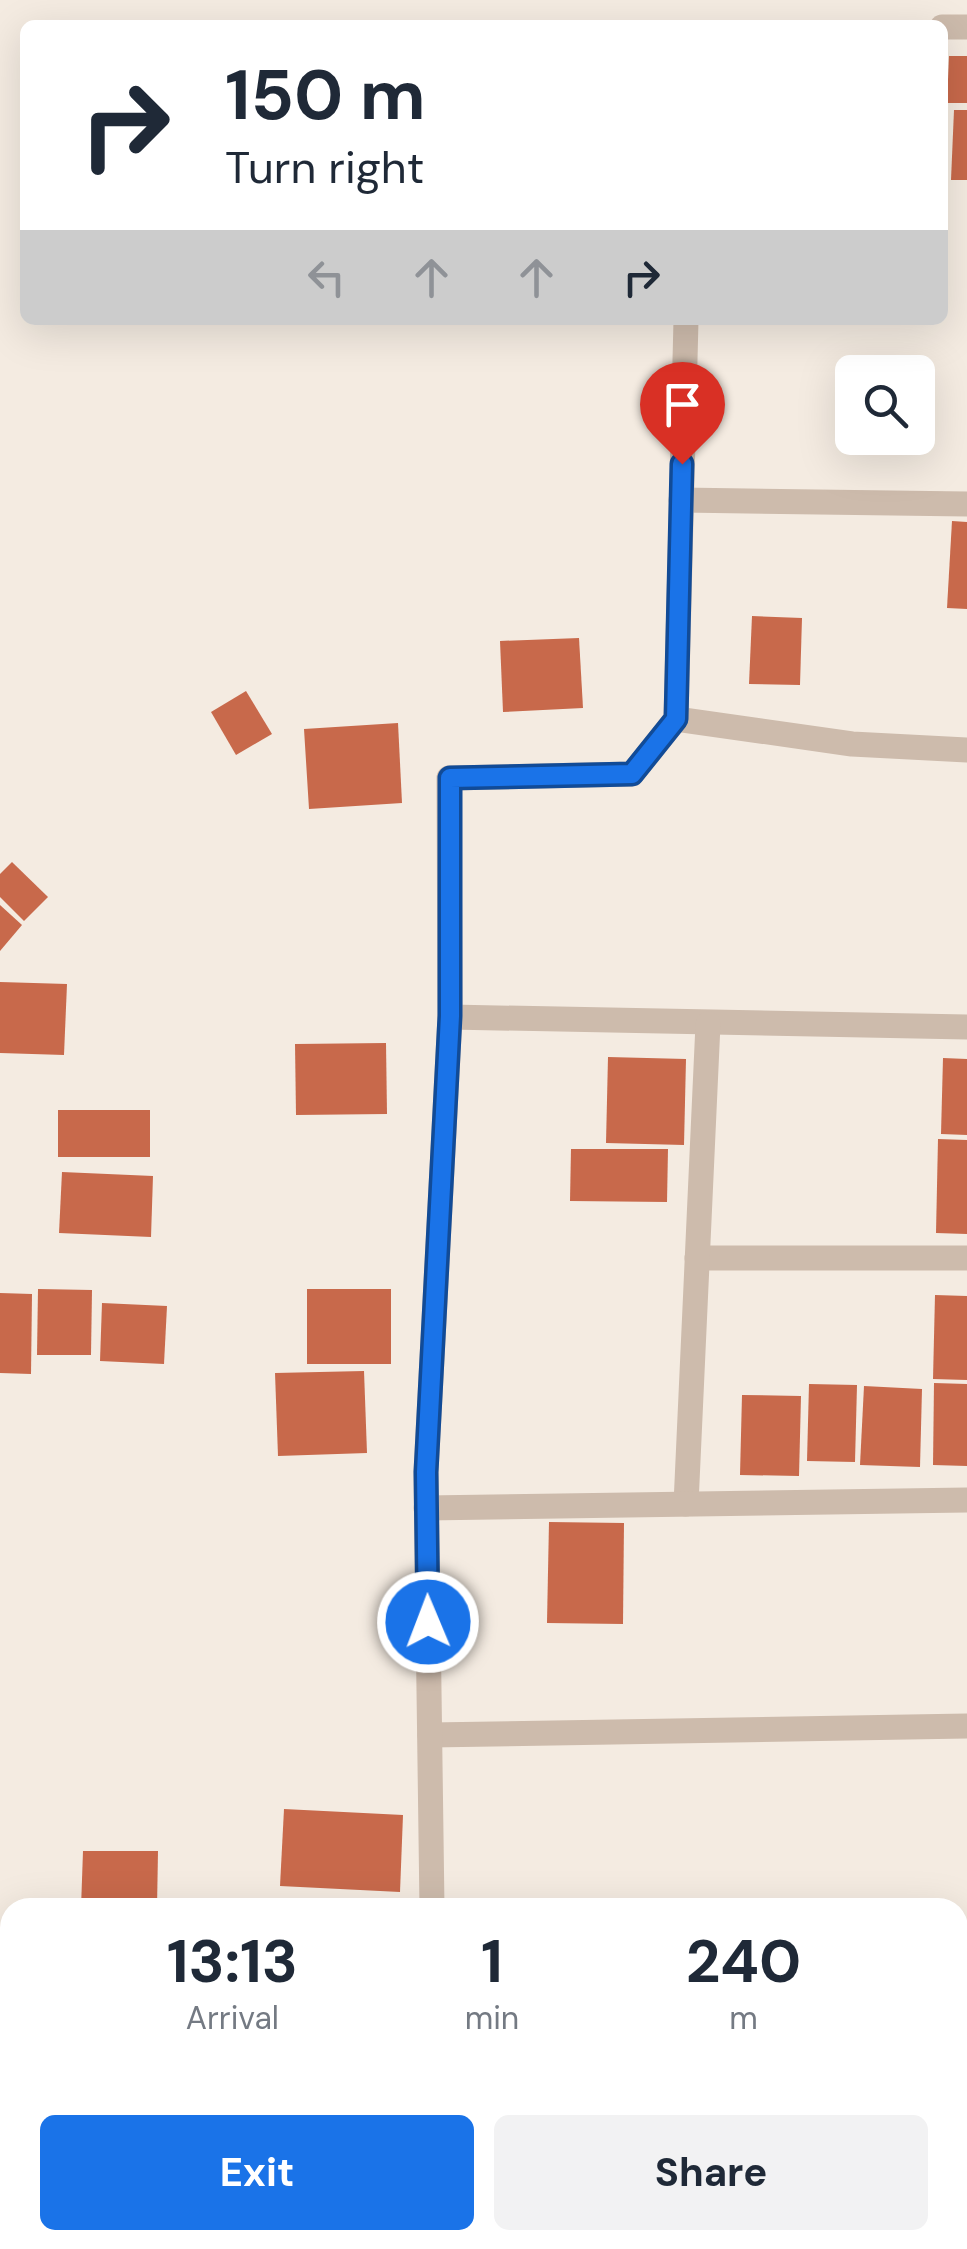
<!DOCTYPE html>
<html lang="en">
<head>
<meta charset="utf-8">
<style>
	:root { --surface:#fff; --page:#f2f2f3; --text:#1f2937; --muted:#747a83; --accent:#1a73e8 }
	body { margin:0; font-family:"DM Sans",sans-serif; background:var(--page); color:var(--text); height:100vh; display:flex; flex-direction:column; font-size:38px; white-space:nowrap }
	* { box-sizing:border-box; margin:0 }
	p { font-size:32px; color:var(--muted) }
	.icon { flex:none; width:55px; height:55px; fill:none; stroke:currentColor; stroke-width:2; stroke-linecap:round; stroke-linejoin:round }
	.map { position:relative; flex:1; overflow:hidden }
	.details { position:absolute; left:0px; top:1898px; width:968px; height:352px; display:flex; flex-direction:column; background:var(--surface); border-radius:30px 30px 0 0; box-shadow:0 10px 40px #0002 }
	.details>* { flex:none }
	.banner { position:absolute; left:20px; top:20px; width:928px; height:305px; border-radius:15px; box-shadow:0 10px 40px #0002; background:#fff; color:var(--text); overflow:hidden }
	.fabs { position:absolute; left:835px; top:355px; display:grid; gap:20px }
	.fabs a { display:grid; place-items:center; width:100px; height:100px; border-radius:15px; background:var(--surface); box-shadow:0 10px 40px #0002; font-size:50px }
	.pin { position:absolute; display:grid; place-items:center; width:85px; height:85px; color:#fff; margin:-102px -42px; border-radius:50% 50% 50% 0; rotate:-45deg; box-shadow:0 0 10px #0007 }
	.pin .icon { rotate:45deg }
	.me { position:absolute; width:110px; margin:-55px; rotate:359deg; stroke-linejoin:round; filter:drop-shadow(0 0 8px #0008) }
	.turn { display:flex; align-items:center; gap:35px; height:210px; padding:0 40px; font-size:45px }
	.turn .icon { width:130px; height:130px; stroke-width:2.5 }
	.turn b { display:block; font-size:70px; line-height:85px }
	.lanes { display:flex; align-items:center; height:95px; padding:0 40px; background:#0003; justify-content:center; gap:50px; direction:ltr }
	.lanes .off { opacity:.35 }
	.eta { display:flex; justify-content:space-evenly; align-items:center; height:170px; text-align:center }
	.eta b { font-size:60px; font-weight:700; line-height:70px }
	.cta { display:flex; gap:20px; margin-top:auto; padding:20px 40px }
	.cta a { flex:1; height:115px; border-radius:15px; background:var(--accent); color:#fff; font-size:40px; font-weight:700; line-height:115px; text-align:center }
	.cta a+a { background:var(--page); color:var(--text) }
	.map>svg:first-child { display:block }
	.building { fill:#c8694b }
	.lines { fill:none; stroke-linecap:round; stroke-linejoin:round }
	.minor { stroke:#cdbbac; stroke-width:25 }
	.route-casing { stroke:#114b97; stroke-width:25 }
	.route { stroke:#1a73e8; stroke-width:18 }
</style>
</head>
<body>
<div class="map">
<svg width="967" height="2249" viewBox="0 0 967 2249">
	<rect width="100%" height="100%" fill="#f4ebe1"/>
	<g class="building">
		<path d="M 949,56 L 967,56 L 967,103 L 947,103 Z"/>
		<path d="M 954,110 L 967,110 L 967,180 L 951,180 Z"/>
		<path d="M 952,521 L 967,522 L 967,609 L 947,608 Z"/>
		<path d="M 752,616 L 802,618 L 800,685 L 749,684 Z"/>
		<path d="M 579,638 L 583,708 L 503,712 L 500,641 Z"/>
		<path d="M 246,691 L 272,734 L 236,755 L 211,712 Z"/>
		<path d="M 398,723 L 402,803 L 309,809 L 304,729 Z"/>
		<path d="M 12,862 L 48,897 L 24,921 L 0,897 L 0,874 Z"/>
		<path d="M 0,905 L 22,925 L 0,951 Z"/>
		<path d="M 0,982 L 67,984 L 64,1055 L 0,1053 Z"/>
		<path d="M 386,1043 L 387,1114 L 296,1115 L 295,1044 Z"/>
		<path d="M 608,1057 L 686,1059 L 684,1145 L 606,1143 Z"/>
		<path d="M 943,1058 L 967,1059 L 967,1135 L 941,1134 Z"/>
		<rect x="58" y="1110" width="92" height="47"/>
		<path d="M 938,1139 L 967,1140 L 967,1234 L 936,1233 Z"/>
		<path d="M 571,1149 L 668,1149 L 667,1202 L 570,1201 Z"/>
		<path d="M 62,1172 L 153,1176 L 151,1237 L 59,1233 Z"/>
		<path d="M 38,1289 L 92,1290 L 91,1355 L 37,1355 Z"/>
		<rect x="307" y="1289" width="84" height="75"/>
		<path d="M 0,1293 L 32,1294 L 31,1374 L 0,1373 Z"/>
		<path d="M 935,1295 L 967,1296 L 967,1380 L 933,1379 Z"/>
		<path d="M 102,1303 L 167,1306 L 164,1364 L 100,1361 Z"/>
		<path d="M 364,1371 L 367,1453 L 278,1456 L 275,1373 Z"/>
		<path d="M 934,1383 L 967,1384 L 967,1466 L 933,1465 Z"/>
		<path d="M 809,1384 L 857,1385 L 855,1462 L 807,1461 Z"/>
		<path d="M 864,1386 L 922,1389 L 920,1467 L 860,1465 Z"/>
		<path d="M 742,1395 L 801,1396 L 799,1476 L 740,1475 Z"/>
		<path d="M 549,1522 L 624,1523 L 623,1624 L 547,1623 Z"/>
		<path d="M 284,1809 L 403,1815 L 400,1892 L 280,1886 Z"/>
		<path d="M 83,1851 L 158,1851 L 157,1908 L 81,1908 Z"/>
		<rect x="0" y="1999" width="10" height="88"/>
		<rect x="291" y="2240" width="110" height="9"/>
	</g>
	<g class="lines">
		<g class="minor">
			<path d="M 942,27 L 967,27"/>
			<path d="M 681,500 L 967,504"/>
			<path d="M 676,719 L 852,744 L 967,750"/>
			<path d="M 450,1017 L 967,1027"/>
			<path d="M 697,1258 L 967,1258"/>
			<path d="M 686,1504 L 708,1024"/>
			<path d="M 426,1508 L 967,1500"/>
			<path d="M 430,1735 L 967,1726"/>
			<path d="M 432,1908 L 426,1472 L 450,1017 L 449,778 L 632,774 L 676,719 L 686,320"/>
			<path d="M 441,2240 L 441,2249"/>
		</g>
	</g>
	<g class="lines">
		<defs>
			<path id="route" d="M 428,1622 L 426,1472 L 450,1016 L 450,778 L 632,774 L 676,719 L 682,464"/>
		</defs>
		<use href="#route" class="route-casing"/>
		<use href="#route" class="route"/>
	</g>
</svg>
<div class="fabs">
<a><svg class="icon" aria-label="search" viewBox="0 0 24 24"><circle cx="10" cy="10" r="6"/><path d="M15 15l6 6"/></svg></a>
</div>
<div class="pin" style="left:682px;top:464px;background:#d93025"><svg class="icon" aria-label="arrive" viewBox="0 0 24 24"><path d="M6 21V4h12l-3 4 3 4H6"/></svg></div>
<svg class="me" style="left:428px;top:1622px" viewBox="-20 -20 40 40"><circle r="17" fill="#1a73e8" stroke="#fff" stroke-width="3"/><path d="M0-11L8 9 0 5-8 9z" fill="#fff"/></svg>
<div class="banner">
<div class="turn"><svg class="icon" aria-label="right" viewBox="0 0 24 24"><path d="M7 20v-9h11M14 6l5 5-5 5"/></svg><div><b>150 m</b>Turn right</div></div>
<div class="lanes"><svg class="icon off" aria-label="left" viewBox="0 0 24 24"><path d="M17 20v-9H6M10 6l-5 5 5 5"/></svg><svg class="icon off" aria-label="ahead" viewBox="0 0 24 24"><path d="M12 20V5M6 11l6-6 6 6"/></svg><svg class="icon off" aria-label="ahead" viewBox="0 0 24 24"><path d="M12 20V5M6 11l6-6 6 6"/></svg><svg class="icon" aria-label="right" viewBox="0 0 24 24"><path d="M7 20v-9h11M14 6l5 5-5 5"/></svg></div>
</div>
<section class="details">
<div class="eta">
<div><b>13:13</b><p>Arrival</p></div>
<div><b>1</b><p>min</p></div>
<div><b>240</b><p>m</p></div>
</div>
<div class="cta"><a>Exit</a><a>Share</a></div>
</section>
</div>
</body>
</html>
